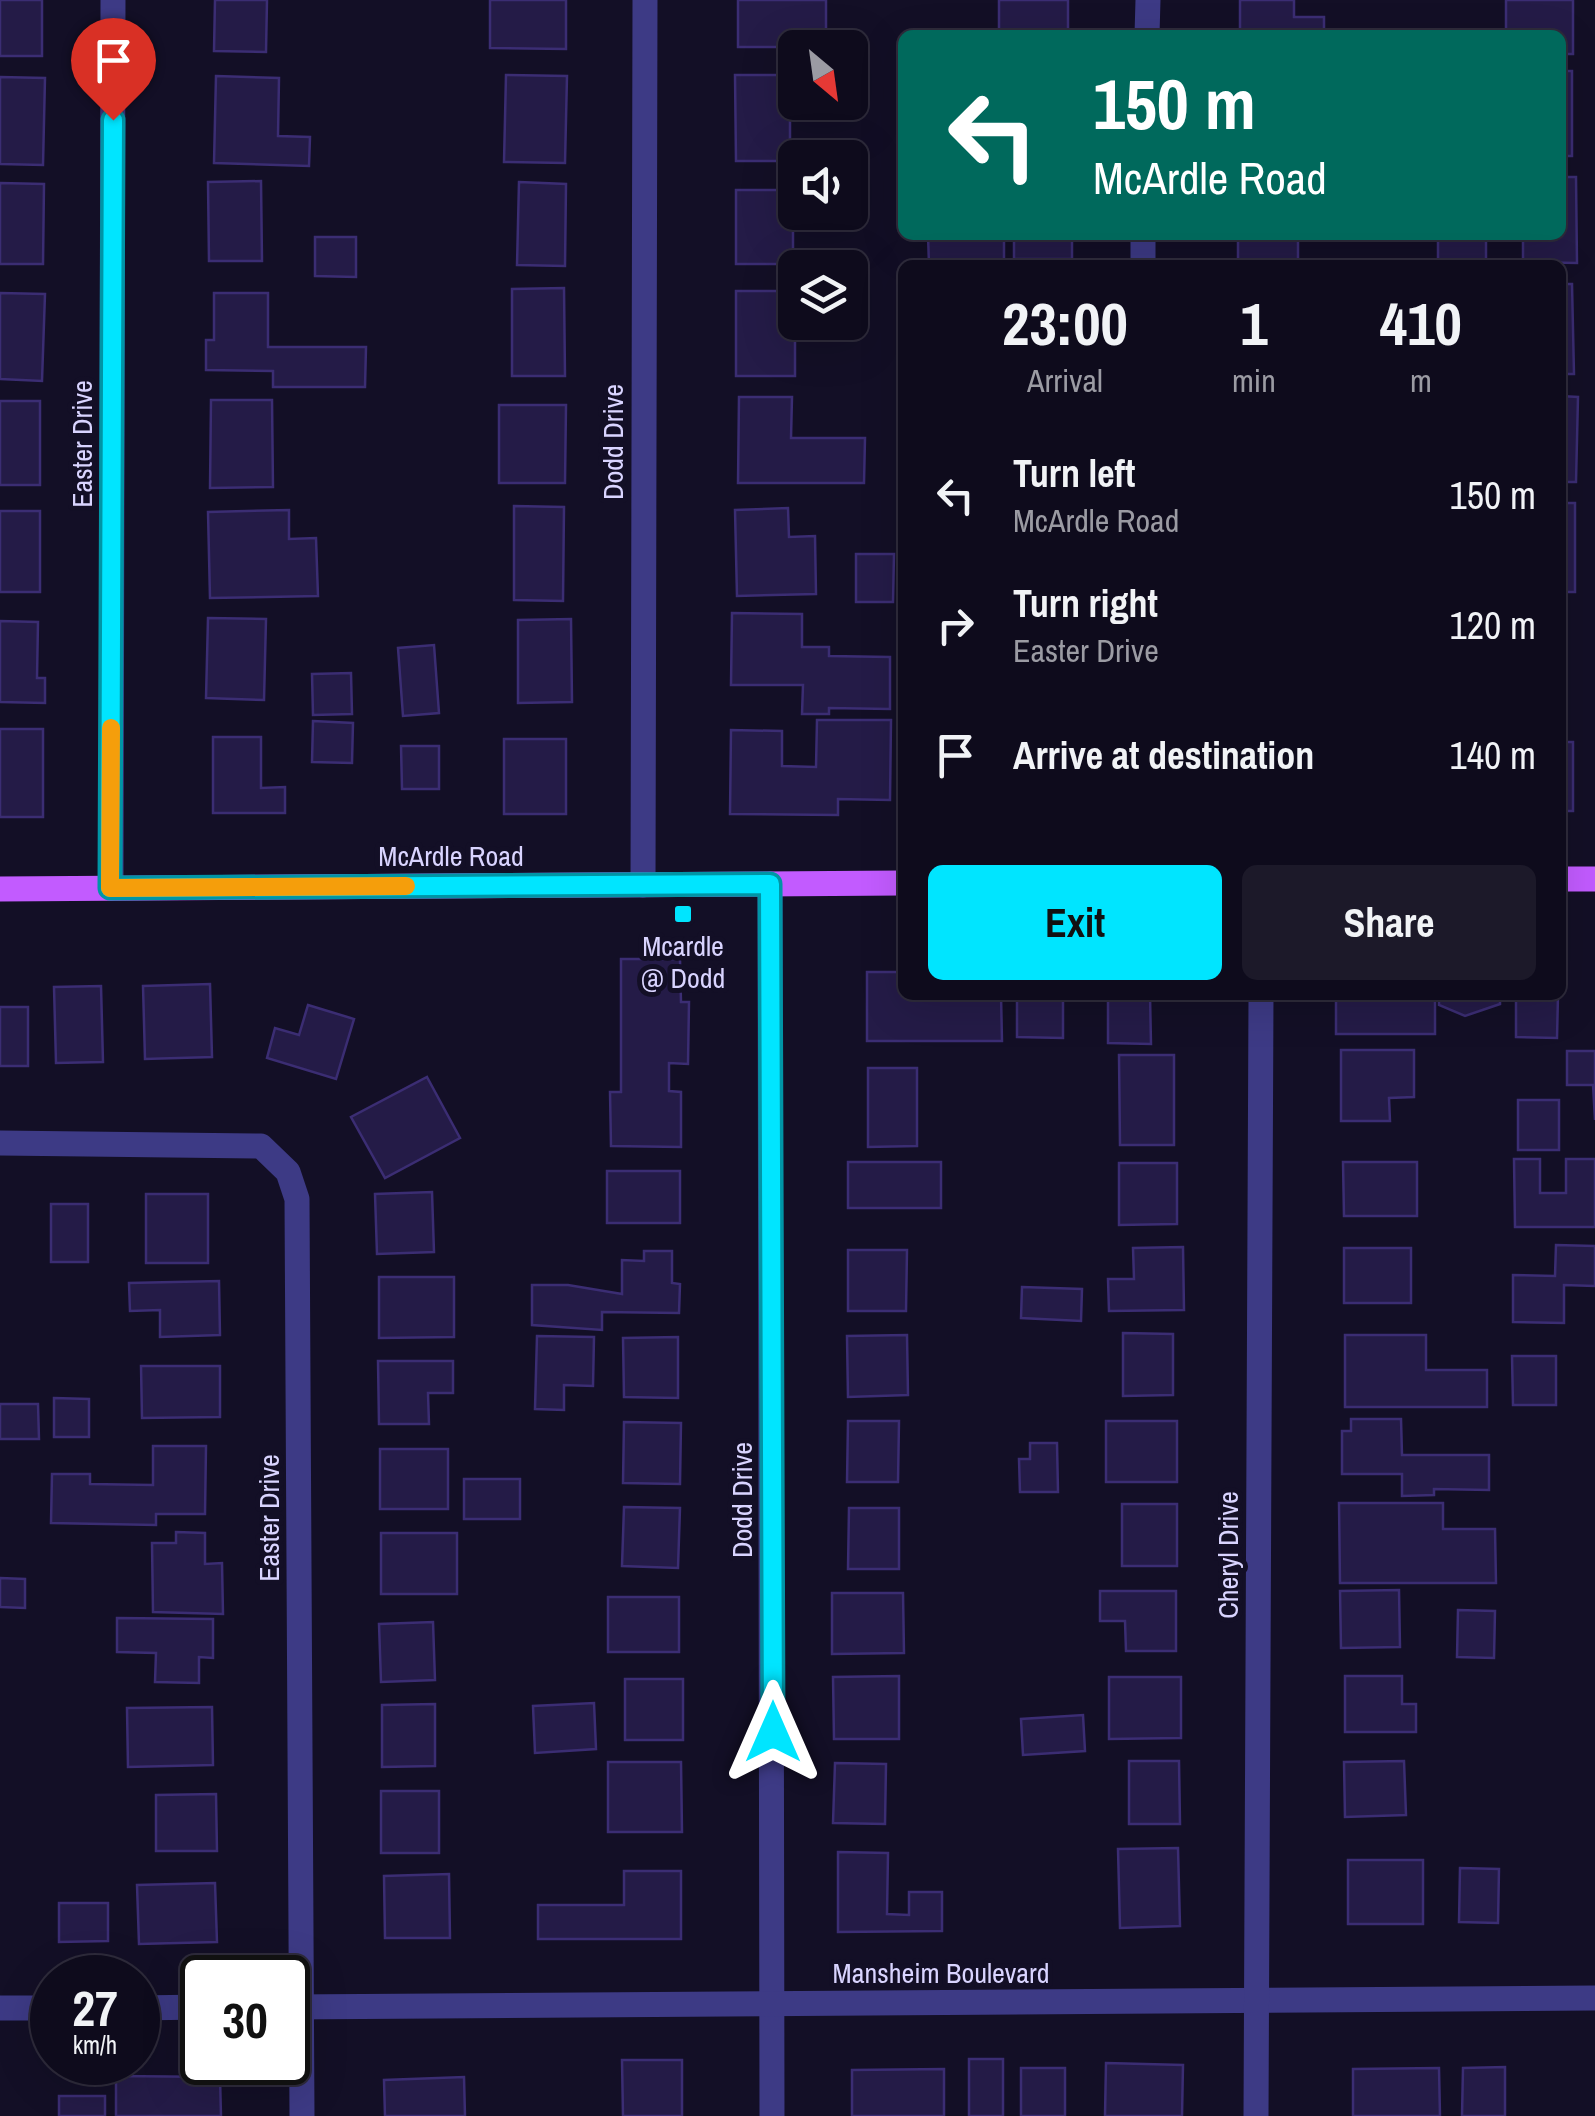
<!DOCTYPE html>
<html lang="en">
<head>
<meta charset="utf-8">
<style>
	:root { --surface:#0e0b1c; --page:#1c1929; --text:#f1f3f6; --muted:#9b9ba3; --line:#2e2b3b; --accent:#00e5ff }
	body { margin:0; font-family:"Archivo Narrow",sans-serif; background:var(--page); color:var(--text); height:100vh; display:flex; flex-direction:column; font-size:38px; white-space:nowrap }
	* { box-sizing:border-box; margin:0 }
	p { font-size:32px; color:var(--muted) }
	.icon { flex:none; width:55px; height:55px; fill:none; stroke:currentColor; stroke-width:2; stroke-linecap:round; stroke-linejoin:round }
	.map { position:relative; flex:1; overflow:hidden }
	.details { position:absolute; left:898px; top:260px; width:668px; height:740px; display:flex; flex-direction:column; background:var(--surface); border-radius:15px; box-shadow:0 10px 40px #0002,0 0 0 2px var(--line) }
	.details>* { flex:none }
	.hud { position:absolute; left:898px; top:30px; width:668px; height:210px; border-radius:15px; box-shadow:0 10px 40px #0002,0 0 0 2px var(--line); background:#00695c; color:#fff; overflow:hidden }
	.needle { width:65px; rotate:151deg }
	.fabs { position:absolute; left:778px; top:30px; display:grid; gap:20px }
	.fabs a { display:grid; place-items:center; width:90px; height:90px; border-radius:15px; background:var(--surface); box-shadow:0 10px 40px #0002,0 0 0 2px var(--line); font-size:50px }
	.speed { position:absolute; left:30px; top:1955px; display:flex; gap:20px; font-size:50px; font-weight:700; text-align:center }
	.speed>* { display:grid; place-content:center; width:130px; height:130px; border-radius:50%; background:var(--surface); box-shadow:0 10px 40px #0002,0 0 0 2px var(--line); line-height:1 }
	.speed small { font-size:25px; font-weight:400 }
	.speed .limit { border:5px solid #111; border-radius:15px; background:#fff; color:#111 }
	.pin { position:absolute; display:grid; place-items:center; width:85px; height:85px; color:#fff; margin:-102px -42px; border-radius:50% 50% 50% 0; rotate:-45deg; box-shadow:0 0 10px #0007 }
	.pin .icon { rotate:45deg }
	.me { position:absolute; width:110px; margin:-55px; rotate:0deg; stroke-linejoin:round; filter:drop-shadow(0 0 8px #0008) }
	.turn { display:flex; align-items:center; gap:35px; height:210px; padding:0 30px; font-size:45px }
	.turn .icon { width:130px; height:130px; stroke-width:2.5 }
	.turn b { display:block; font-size:70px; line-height:85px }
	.eta { display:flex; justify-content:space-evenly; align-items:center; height:170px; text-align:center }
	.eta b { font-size:60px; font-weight:800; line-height:70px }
	.button { display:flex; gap:20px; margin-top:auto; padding:20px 30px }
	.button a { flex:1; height:115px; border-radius:15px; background:var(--accent); color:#111; font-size:40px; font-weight:800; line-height:115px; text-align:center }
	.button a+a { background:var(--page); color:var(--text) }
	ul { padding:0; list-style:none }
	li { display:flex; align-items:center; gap:30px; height:130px; padding:0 30px }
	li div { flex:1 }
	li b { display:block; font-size:38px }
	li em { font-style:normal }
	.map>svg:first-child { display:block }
	.building { fill:#241b47; stroke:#3b2d73; stroke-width:2.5 }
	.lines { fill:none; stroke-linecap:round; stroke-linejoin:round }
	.minor { stroke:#3d3a85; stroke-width:25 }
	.major { stroke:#c25bff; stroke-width:25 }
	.route-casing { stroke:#0095a6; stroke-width:25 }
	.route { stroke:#00e5ff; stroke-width:18 }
	.slow { stroke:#f59e0b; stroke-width:18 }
	.poi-dot { fill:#00e5ff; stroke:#130f26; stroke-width:4 }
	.labels { text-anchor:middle; stroke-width:10; stroke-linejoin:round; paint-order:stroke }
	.street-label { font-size:28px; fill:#d9d4ff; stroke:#130f26 }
	.poi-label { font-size:28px; fill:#d9d4ff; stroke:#130f26 }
</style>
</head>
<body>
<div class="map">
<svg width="1595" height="2116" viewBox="0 0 1595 2116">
	<rect width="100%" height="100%" fill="#130f26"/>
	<g class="building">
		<rect x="0" y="0" width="42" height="56"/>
		<path d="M 215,0 L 267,0 L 266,52 L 214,51 Z"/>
		<path d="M 490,0 L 566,0 L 566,49 L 490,48 Z"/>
		<rect x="738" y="0" width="88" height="47"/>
		<rect x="999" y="0" width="69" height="35"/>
		<path d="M 1240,0 L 1294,0 L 1294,17 L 1324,17 L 1324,35 L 1240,35 Z"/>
		<path d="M 1506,0 L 1573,0 L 1573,54 L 1560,54 L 1560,35 L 1506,35 Z"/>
		<rect x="1560" y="71" width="12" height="85"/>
		<path d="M 506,75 L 567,76 L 565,163 L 504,162 Z"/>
		<path d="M 735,75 L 790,75 L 790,161 L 736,161 Z"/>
		<path d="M 216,76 L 279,78 L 278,136 L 310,137 L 309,166 L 214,163 Z"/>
		<path d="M 0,77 L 45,78 L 43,165 L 0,164 Z"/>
		<path d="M 1560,177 L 1576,177 L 1577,263 L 1523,262 L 1523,235 L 1560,235 Z"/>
		<path d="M 261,181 L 262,261 L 209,261 L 208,182 Z"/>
		<path d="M 519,182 L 566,184 L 565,266 L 517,265 Z"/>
		<path d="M 0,183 L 44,184 L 43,264 L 0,264 Z"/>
		<rect x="736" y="190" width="57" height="74"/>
		<path d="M 928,235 L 1004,235 L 1004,265 L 929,265 Z"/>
		<rect x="1014" y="235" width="58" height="24"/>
		<rect x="1238" y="235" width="60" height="30"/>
		<rect x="1438" y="235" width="48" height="30"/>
		<path d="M 315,237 L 356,237 L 356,277 L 315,276 Z"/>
		<path d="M 1560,284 L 1572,284 L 1574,374 L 1560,374 Z"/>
		<path d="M 564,288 L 565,376 L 512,376 L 512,289 Z"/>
		<rect x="736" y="291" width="59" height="85"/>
		<path d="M 0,293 L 45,294 L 42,381 L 0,379 Z"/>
		<path d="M 214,293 L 268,293 L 268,347 L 366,347 L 365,387 L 273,387 L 273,371 L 206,370 L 206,340 L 214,340 Z"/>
		<path d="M 1560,396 L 1578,397 L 1576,482 L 1560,482 Z"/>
		<path d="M 739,397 L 792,397 L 791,438 L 865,438 L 864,483 L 738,483 Z"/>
		<path d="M 211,400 L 272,400 L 273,487 L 210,488 Z"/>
		<rect x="0" y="401" width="40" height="84"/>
		<path d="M 499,405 L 566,405 L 565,483 L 499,483 Z"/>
		<rect x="1560" y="503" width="15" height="89"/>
		<path d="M 514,506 L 564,507 L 563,601 L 514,600 Z"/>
		<path d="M 788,508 L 789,537 L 815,536 L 816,594 L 737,596 L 735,510 Z"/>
		<path d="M 289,510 L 289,539 L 316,538 L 318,596 L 210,598 L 208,512 Z"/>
		<rect x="0" y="511" width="40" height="81"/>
		<path d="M 856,554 L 894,554 L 893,602 L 856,602 Z"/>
		<path d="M 732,613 L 802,614 L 802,647 L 829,647 L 829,656 L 890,657 L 890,709 L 829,708 L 829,714 L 802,714 L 803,685 L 731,685 Z"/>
		<path d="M 1560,614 L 1565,614 L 1563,702 L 1560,702 Z"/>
		<path d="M 208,618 L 266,619 L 264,700 L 206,698 Z"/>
		<path d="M 571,619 L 572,702 L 518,703 L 518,620 Z"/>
		<path d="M 0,621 L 38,622 L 37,678 L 45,678 L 45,703 L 0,702 Z"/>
		<path d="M 434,645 L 439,713 L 403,716 L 398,648 Z"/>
		<path d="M 351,673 L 352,714 L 313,715 L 312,674 Z"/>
		<path d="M 817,720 L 891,720 L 890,800 L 838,799 L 838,815 L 730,814 L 731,730 L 782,731 L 782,766 L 816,767 Z"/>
		<path d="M 313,721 L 353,723 L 352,763 L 312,762 Z"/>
		<rect x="0" y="729" width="43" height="88"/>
		<path d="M 213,737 L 261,737 L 261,788 L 285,787 L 285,813 L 213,813 Z"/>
		<rect x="504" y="739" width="62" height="75"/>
		<rect x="1560" y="742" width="13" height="69"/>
		<path d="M 401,746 L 439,746 L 439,789 L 402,789 Z"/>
		<path d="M 621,959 L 680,959 L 681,1002 L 689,1002 L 688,1064 L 669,1063 L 669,1091 L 681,1092 L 681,1147 L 611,1146 L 610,1092 L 621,1092 Z"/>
		<path d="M 867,972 L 902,972 L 902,995 L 1001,995 L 1002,1041 L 867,1041 Z"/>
		<path d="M 210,984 L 212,1057 L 145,1059 L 143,986 Z"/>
		<path d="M 101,986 L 103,1062 L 56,1063 L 54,987 Z"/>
		<path d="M 1017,995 L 1063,995 L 1063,1038 L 1017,1037 Z"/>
		<path d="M 1108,995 L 1150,995 L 1151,1044 L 1108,1043 Z"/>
		<rect x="1336" y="995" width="99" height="39"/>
		<path d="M 1439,995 L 1500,995 L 1500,1004 L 1465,1016 L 1439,1005 Z"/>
		<path d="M 1516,995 L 1558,995 L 1557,1038 L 1516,1037 Z"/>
		<path d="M 308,1005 L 354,1019 L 336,1079 L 267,1058 L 275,1028 L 299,1035 Z"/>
		<rect x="0" y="1007" width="28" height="59"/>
		<path d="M 1341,1050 L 1414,1050 L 1414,1097 L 1389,1098 L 1390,1121 L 1341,1121 Z"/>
		<path d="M 1567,1051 L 1595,1051 L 1595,1120 L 1593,1085 L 1567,1085 Z"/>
		<path d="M 1119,1055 L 1174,1055 L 1174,1145 L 1120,1145 Z"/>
		<path d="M 868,1068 L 917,1068 L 917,1146 L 868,1147 Z"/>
		<path d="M 427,1077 L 460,1138 L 385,1178 L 351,1117 Z"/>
		<rect x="1518" y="1100" width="41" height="50"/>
		<path d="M 1514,1159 L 1540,1159 L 1540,1193 L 1566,1193 L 1566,1159 L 1595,1159 L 1595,1227 L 1515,1227 Z"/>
		<rect x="848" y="1162" width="93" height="46"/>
		<path d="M 1343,1162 L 1417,1162 L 1417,1216 L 1344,1216 Z"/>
		<path d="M 1119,1163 L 1177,1163 L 1177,1224 L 1119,1225 Z"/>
		<rect x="607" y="1171" width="73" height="52"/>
		<path d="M 432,1192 L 434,1252 L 377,1254 L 375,1194 Z"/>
		<rect x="146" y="1194" width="62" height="69"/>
		<rect x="51" y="1204" width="37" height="58"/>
		<path d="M 1556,1245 L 1595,1246 L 1595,1286 L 1564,1285 L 1564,1323 L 1513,1322 L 1513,1275 L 1555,1276 Z"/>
		<path d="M 1183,1247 L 1184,1310 L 1109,1311 L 1108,1279 L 1134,1279 L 1133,1248 Z"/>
		<rect x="1344" y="1248" width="67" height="55"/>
		<path d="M 848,1250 L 907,1250 L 906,1311 L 848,1311 Z"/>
		<path d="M 644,1251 L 672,1251 L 672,1283 L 680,1284 L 679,1313 L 602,1312 L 602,1330 L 532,1325 L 532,1285 L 568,1285 L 622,1294 L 622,1260 L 644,1261 Z"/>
		<path d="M 379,1277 L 454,1277 L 454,1337 L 379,1338 Z"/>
		<path d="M 219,1281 L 220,1335 L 160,1337 L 160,1310 L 130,1311 L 129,1283 Z"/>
		<path d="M 1022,1287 L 1082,1289 L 1081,1321 L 1021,1318 Z"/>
		<path d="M 1123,1333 L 1173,1334 L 1173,1395 L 1123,1396 Z"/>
		<path d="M 907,1335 L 908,1395 L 848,1397 L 847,1336 Z"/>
		<path d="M 1345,1335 L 1426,1335 L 1426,1370 L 1487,1370 L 1487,1407 L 1345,1407 Z"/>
		<path d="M 537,1336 L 594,1337 L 593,1386 L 564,1385 L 564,1410 L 535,1409 Z"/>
		<path d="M 678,1337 L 678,1398 L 624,1397 L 623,1338 Z"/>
		<path d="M 1512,1356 L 1556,1356 L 1556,1405 L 1513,1405 Z"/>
		<path d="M 378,1361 L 453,1361 L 453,1393 L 428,1393 L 429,1424 L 379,1424 Z"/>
		<path d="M 141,1366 L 220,1366 L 220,1417 L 142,1418 Z"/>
		<path d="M 54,1398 L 89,1399 L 89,1437 L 54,1437 Z"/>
		<path d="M 0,1404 L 38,1404 L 39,1439 L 0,1439 Z"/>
		<path d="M 1351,1419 L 1401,1419 L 1402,1455 L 1489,1455 L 1489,1490 L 1434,1489 L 1434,1495 L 1402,1496 L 1402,1474 L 1342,1474 L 1342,1431 L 1351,1431 Z"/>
		<path d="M 848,1421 L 899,1421 L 898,1482 L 847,1482 Z"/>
		<rect x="1106" y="1421" width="71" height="61"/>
		<path d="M 624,1422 L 681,1423 L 680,1484 L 623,1483 Z"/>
		<path d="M 1030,1443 L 1057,1443 L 1058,1492 L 1020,1492 L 1019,1459 L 1030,1459 Z"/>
		<path d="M 153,1446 L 206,1446 L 205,1514 L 156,1514 L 156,1525 L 51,1523 L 52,1474 L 90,1474 L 90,1484 L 153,1485 Z"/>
		<rect x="380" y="1449" width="68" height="60"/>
		<rect x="464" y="1479" width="56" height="40"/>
		<path d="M 1339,1503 L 1443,1503 L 1443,1529 L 1495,1529 L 1496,1583 L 1340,1583 Z"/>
		<rect x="1122" y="1504" width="55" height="62"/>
		<path d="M 624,1507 L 680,1508 L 678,1568 L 622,1566 Z"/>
		<path d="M 849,1508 L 899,1508 L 899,1569 L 848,1569 Z"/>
		<path d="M 176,1532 L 205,1533 L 205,1564 L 222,1563 L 223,1614 L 153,1612 L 152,1543 L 176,1543 Z"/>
		<rect x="381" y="1533" width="76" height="61"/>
		<path d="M 0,1578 L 25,1579 L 25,1608 L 0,1607 Z"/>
		<path d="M 1399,1590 L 1400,1647 L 1341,1648 L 1340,1591 Z"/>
		<path d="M 1100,1591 L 1176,1591 L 1176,1651 L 1126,1651 L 1125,1621 L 1100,1621 Z"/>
		<path d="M 832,1593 L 903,1593 L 904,1653 L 832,1654 Z"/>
		<rect x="608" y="1597" width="71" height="55"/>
		<path d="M 1458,1610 L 1495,1611 L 1494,1658 L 1457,1657 Z"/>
		<path d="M 117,1618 L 213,1619 L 213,1658 L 199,1657 L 199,1683 L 155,1682 L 156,1653 L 117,1652 Z"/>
		<path d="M 433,1622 L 435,1680 L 381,1682 L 379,1624 Z"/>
		<path d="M 899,1676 L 899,1739 L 834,1739 L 833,1677 Z"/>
		<path d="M 1345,1676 L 1402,1676 L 1402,1704 L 1416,1704 L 1416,1732 L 1345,1732 Z"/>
		<path d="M 1109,1677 L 1181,1677 L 1181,1738 L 1109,1739 Z"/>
		<rect x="625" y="1679" width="58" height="61"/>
		<path d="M 594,1703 L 596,1749 L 535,1753 L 533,1706 Z"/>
		<path d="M 435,1704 L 435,1766 L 382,1767 L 382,1705 Z"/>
		<path d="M 212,1707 L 213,1765 L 128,1767 L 127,1708 Z"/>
		<path d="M 1083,1715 L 1085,1751 L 1023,1755 L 1021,1719 Z"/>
		<path d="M 1129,1761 L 1179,1761 L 1180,1824 L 1129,1824 Z"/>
		<path d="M 1404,1761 L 1406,1815 L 1345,1817 L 1344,1762 Z"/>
		<path d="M 608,1762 L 681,1762 L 682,1832 L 608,1832 Z"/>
		<path d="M 835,1763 L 886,1764 L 885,1824 L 833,1823 Z"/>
		<rect x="381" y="1791" width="58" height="62"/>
		<path d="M 216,1794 L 217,1851 L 156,1851 L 156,1795 Z"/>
		<path d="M 1178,1848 L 1180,1926 L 1120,1928 L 1118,1849 Z"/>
		<path d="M 838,1852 L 888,1853 L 887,1914 L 909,1915 L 909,1892 L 942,1892 L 942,1931 L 838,1932 Z"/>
		<rect x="1348" y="1860" width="75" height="64"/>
		<path d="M 1460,1868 L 1499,1869 L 1498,1923 L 1459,1922 Z"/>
		<path d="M 624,1871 L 681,1871 L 681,1939 L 538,1939 L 538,1905 L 624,1905 Z"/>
		<path d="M 449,1874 L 450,1938 L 385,1938 L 384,1876 Z"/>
		<path d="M 215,1883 L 217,1942 L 139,1944 L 137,1885 Z"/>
		<path d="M 59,1903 L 108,1903 L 108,1941 L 59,1942 Z"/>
		<rect x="969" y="2059" width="34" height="57"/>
		<path d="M 622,2060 L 682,2060 L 682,2116 L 623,2116 Z"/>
		<path d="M 1106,2063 L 1183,2065 L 1182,2116 L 1105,2116 Z"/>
		<path d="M 1505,2067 L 1505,2116 L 1462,2116 L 1463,2068 Z"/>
		<rect x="1021" y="2068" width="44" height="48"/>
		<path d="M 1439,2068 L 1440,2116 L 1353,2116 L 1353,2069 Z"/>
		<path d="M 944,2069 L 944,2116 L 852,2116 L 852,2070 Z"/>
		<path d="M 116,2076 L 220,2077 L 221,2116 L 116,2116 Z"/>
		<path d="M 464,2077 L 465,2116 L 385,2116 L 384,2080 Z"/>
		<rect x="59" y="2096" width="46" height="20"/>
	</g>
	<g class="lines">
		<g class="minor">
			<path d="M 1147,35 L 1148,0"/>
			<path d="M 1143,265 L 1143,235"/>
			<path d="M 770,884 L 772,2116"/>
			<path d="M 643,885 L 645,0"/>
			<path d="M 111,888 L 113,0"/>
			<path d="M 0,1143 L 261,1146 L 288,1172 L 297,1199 L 302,2116"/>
			<path d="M 288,2007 L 1595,1998"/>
			<path d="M 0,2008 L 52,2008"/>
			<path d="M 138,2008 L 202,2007"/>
			<path d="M 1256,2116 L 1261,995"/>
		</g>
		<g class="major">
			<path d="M 1560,879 L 1595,879"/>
			<path d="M 0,889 L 902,883"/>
		</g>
	</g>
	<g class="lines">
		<defs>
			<path id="route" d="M 113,120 L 110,888 L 770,884 L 773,1732"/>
		</defs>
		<use href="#route" class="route-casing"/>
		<use href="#route" class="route"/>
		<path class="slow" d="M 111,728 L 110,888 L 406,886"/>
	</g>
	<rect class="poi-dot" x="673" y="904" width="20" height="20" rx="5"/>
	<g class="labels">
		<g class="street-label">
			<text transform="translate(613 442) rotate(-90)" y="10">Dodd Drive</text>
			<text transform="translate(82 444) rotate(-90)" y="10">Easter Drive</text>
			<text x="451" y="866">McArdle Road</text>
			<text transform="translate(742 1500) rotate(-90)" y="10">Dodd Drive</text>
			<text transform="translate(269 1518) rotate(-90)" y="10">Easter Drive</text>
			<text transform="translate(1228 1555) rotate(-90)" y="10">Cheryl Drive</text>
			<text x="941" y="1983">Mansheim Boulevard</text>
		</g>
		<g class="poi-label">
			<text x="683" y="956">Mcardle<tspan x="683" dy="32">@ Dodd</tspan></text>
		</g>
	</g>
</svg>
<div class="fabs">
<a><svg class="needle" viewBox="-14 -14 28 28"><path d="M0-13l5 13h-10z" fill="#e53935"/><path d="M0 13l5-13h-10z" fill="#9b9ba3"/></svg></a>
<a><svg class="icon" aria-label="sound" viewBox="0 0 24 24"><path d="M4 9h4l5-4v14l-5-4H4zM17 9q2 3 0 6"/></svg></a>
<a><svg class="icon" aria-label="layers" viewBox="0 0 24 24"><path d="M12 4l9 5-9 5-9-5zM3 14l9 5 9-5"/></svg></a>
</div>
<div class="speed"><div>27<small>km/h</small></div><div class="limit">30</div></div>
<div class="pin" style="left:113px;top:120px;background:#d93025"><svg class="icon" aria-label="arrive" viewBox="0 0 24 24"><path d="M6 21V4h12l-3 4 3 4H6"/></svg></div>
<svg class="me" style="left:773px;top:1732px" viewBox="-20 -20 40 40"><path d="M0-17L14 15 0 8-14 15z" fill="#00e5ff" stroke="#fff" stroke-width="4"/></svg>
<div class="hud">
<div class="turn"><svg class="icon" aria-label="left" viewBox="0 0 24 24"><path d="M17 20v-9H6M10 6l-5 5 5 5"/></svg><div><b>150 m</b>McArdle Road</div></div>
</div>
<section class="details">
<div class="eta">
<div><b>23:00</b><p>Arrival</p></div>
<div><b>1</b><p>min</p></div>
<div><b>410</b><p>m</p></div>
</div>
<ul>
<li><svg class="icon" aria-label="left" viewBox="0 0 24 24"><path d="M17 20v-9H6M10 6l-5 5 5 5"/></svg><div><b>Turn left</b><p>McArdle Road</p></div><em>150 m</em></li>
<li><svg class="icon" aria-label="right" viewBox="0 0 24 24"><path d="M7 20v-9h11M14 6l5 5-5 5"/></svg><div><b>Turn right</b><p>Easter Drive</p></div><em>120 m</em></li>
<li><svg class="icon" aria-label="arrive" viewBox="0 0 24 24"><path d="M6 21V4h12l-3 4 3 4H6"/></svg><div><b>Arrive at destination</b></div><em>140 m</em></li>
</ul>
<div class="button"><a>Exit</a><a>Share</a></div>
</section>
</div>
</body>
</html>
